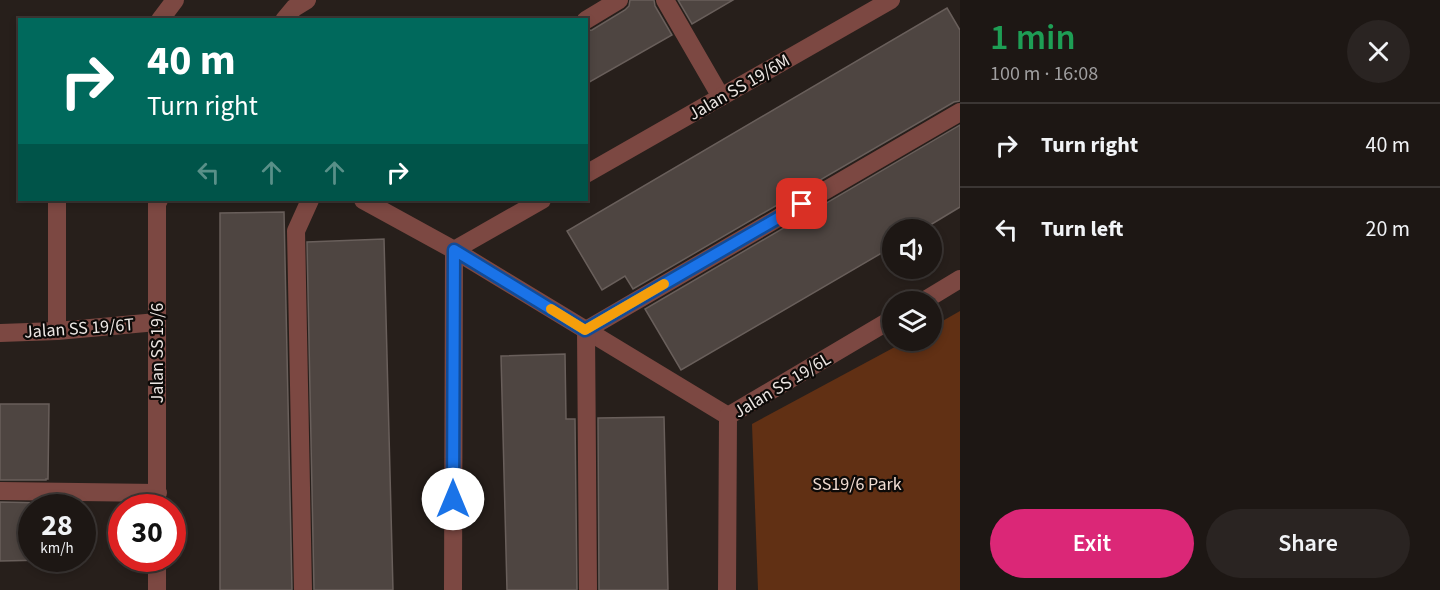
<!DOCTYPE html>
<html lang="en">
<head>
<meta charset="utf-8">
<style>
	:root { --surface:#1d1714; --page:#2a2422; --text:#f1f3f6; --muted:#a09fa0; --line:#3b3634; --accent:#db2777 }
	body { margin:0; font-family:"Source Sans 3",sans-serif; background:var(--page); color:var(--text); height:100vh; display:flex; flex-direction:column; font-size:22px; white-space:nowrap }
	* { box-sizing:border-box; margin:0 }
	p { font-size:20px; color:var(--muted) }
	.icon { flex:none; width:33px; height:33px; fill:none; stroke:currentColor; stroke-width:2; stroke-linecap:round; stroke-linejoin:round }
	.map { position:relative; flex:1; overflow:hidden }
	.sheet { display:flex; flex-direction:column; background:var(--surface); width:480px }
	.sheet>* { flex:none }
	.banner { position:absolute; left:18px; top:18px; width:570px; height:183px; border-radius:0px; box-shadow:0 3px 9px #0003,0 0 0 2px var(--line); background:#00695c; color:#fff; overflow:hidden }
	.controls { position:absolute; left:882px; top:219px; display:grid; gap:12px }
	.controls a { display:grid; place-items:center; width:60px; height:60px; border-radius:50%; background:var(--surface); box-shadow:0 3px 9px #0003,0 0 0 2px var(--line); font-size:30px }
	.speed { position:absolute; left:18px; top:494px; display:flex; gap:12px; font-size:30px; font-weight:700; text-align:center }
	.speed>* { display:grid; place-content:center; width:78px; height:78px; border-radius:50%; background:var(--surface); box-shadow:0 3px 9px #0003,0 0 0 2px var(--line); line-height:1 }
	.speed small { font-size:15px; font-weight:400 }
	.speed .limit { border:9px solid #d22; background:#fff; color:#111 }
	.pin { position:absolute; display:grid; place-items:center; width:51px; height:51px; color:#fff; margin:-26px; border-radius:12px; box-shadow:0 3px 9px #0006 }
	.me { position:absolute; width:66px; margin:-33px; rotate:0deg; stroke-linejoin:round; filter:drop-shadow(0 0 4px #0008) }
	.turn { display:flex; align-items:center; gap:21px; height:126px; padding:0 30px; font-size:27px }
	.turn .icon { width:78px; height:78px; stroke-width:2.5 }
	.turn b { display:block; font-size:42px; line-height:51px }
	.lanes { display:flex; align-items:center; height:57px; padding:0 30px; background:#0003; justify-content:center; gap:30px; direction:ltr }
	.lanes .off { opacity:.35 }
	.round { display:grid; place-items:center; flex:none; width:63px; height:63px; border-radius:32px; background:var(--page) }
	.headline { display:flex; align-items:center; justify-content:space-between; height:102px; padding:0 30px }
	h1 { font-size:36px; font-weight:600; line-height:45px; color:#1e9e55 }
	.primary-button { display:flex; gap:12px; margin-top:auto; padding:12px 30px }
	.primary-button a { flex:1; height:69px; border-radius:36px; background:var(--accent); color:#fff; font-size:24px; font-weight:600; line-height:69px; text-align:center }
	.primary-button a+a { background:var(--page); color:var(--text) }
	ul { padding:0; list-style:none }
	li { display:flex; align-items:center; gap:18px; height:84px; padding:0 30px; border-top:2px solid var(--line) }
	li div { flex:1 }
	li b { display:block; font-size:22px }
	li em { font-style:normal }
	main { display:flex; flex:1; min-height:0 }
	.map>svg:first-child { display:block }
	.green { fill:#613014 }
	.building { fill:#4e4541; stroke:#695f5b; stroke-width:1.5 }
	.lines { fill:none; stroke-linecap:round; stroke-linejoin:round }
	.minor { stroke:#7c4842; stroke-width:18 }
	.route-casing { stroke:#114b97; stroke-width:15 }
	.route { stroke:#1a73e8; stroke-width:10 }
	.slow { stroke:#f59e0b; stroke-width:10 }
	.labels { text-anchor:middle; stroke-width:4.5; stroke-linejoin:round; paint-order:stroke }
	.street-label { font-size:18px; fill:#ece6e3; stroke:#0d0a08 }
	.park-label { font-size:18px; fill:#f0dcd2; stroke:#0d0a08 }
</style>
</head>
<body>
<main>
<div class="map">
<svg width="960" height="590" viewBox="0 0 960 590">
	<rect width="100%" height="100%" fill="#271f1b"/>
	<path class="green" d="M 960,311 L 960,590 L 758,590 L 752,424 L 906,341 L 932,340 L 932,327 Z"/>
	<g class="building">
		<path d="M 630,0 L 654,0 L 655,6 L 672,35 L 586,84 L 586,31 L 592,30 L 625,10 L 629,6 Z"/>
		<path d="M 678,0 L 733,0 L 692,24 Z"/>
		<path d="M 947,8 L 960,30 L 960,101 L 954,102 L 633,289 L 625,276 L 602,290 L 567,231 Z"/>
		<path d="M 960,125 L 960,207 L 922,230 L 892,230 L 892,247 L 681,370 L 645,309 Z"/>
		<path d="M 284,212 L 292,590 L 220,590 L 220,213 Z"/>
		<path d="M 384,239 L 393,590 L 314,590 L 307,242 Z"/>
		<path d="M 565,354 L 566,419 L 575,419 L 577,590 L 507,590 L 501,356 Z"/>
		<path d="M 0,404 L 49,404 L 48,479 L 46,479 L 46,480 L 0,480 Z"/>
		<path d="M 664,417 L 668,590 L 599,590 L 598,418 Z"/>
		<path d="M 0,502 L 46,503 L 46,507 L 32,507 L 32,558 L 46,558 L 46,560 L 0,561 Z"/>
	</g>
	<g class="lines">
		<g class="minor">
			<path d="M 665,0 L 721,97"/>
			<path d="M 160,20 L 175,0"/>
			<path d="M 284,20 L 294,8 L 307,0"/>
			<path d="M 586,20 L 619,0"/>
			<path d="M 586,174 L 891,0"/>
			<path d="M 363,200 L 454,250 L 728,416"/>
			<path d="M 922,302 L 960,279"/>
			<path d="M 57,331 L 57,200"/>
			<path d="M 0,333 L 57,331 L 157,322"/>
			<path d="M 0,491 L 158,493"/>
			<path d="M 157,507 L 157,204 L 159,200"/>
			<path d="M 157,590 L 157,558"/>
			<path d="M 303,590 L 296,231 L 310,200"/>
			<path d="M 453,590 L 454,250 L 542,200"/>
			<path d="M 588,590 L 586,330 L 960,112"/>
			<path d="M 727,590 L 728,416 L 892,319"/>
		</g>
	</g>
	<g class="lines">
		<defs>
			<path id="route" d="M 453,499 L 454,250 L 585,330 L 802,204"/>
		</defs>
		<use href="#route" class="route-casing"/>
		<use href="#route" class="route"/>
		<path class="slow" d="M 551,309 L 585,330 L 664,284"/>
	</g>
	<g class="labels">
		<g class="street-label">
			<text transform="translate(739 87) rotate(-30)" y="6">Jalan SS 19/6M</text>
			<text transform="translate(79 328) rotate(-4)" y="6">Jalan SS 19/6T</text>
			<text transform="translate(157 353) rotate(-90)" y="6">Jalan SS 19/6</text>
			<text transform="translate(782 385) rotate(-31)" y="6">Jalan SS 19/6L</text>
		</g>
		<g class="park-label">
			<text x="857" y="490">SS19/6 Park</text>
		</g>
	</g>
</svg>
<div class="controls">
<a><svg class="icon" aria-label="sound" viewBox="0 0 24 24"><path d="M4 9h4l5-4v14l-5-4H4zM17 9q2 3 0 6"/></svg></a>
<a><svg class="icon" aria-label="layers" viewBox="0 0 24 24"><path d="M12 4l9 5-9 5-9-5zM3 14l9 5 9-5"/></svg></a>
</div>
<div class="speed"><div>28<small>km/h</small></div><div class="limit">30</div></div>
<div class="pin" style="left:802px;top:204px;background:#d93025"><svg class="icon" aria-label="arrive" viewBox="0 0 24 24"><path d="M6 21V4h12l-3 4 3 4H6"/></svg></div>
<svg class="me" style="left:453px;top:499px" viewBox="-20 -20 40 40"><circle r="19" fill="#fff"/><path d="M0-13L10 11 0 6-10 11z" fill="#1a73e8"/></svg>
<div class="banner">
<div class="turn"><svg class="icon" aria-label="right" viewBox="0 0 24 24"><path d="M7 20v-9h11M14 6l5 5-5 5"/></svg><div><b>40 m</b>Turn right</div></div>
<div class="lanes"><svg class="icon off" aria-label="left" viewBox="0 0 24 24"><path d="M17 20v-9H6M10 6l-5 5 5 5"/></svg><svg class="icon off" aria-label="ahead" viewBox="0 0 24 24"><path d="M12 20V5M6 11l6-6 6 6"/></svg><svg class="icon off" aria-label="ahead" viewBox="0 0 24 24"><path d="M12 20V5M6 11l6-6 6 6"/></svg><svg class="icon" aria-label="right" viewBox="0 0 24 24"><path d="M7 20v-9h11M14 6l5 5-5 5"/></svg></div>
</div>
</div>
<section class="sheet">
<div class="headline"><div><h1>1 min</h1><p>100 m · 16:08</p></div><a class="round"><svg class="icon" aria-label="close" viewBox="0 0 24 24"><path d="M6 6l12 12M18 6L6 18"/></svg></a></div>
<ul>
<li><svg class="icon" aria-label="right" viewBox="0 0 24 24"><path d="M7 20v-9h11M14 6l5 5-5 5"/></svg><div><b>Turn right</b></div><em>40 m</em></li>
<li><svg class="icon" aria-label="left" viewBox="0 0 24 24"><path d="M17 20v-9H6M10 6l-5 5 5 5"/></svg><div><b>Turn left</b></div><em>20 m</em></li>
</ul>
<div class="primary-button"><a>Exit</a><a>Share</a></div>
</section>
</main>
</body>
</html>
